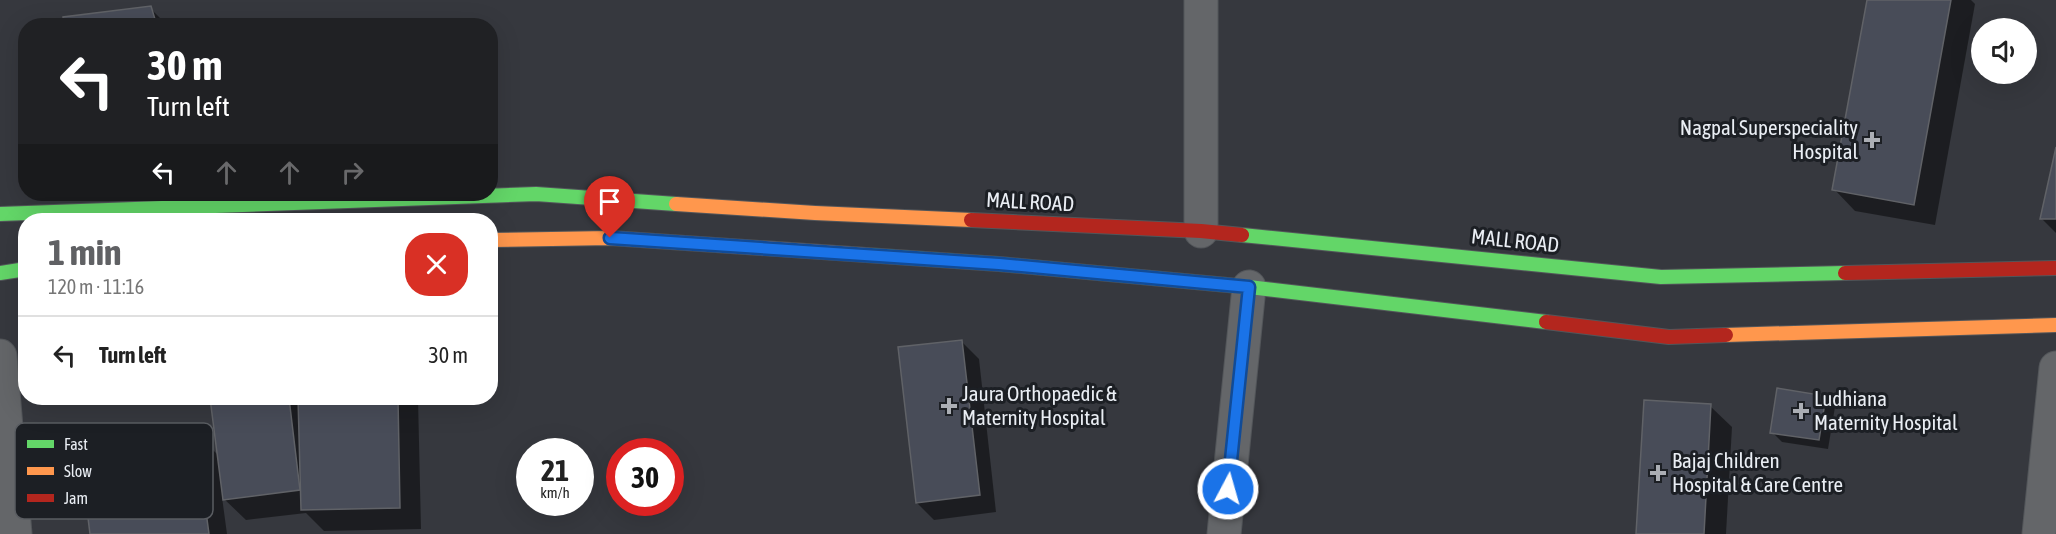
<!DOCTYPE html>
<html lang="en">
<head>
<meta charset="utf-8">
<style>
	:root { --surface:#fff; --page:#f2f2f2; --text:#222; --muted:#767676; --line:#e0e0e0; --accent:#606164 }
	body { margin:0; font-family:"Asap Condensed",sans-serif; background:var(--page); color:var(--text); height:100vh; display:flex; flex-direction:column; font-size:22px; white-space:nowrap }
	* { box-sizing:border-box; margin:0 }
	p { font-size:20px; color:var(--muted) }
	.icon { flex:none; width:33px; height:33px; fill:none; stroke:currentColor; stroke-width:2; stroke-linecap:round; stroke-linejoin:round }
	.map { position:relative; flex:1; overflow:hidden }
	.sheet { position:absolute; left:18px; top:213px; width:480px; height:192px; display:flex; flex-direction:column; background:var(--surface); border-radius:24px; box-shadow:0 6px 24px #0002 }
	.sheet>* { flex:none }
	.banner { position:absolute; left:18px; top:18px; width:480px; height:183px; border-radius:24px; box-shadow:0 6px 24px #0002; background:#202124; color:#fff; overflow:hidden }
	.buttons { position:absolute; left:1971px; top:18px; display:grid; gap:12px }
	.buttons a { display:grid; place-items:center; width:66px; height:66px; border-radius:50%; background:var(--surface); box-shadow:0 6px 24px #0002; font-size:30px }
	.speed { position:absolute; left:516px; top:438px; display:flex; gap:12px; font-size:30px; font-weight:700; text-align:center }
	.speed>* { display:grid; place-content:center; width:78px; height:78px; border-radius:50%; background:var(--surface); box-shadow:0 6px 24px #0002; line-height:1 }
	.speed small { font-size:15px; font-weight:400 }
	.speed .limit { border:9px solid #d22; background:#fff; color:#111 }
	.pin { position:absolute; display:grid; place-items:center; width:51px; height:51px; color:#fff; margin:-62px -26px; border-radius:50% 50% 50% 0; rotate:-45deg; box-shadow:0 0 6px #0007 }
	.pin .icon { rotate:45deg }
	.me { position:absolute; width:66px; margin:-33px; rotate:6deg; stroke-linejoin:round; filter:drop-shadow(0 0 4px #0008) }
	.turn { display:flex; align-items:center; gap:21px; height:126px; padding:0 30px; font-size:27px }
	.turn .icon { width:78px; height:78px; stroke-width:2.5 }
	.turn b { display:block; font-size:42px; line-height:51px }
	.lanes { display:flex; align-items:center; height:57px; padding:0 30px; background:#0003; justify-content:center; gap:30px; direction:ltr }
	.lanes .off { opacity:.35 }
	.round { display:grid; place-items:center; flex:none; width:63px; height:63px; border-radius:24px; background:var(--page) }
	.headline { display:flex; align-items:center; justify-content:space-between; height:102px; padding:0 30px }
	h1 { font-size:36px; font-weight:700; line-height:45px; color:var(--accent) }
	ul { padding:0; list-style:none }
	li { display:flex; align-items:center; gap:18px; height:78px; padding:0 30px; border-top:2px solid var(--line) }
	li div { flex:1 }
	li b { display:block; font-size:22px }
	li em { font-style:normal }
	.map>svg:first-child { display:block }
	.shadow { fill:#0007 }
	.building { fill:#484c58; stroke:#606267; stroke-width:1.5 }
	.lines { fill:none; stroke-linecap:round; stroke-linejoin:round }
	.street-casing { stroke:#53565a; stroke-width:35 }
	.fast-casing { stroke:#53565a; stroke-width:16 }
	.slow-casing { stroke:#53565a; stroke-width:16 }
	.jam-casing { stroke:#53565a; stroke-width:16 }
	.street { stroke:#646669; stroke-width:33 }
	.fast { stroke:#63d668; stroke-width:14 }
	.slow { stroke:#ff974d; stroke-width:14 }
	.jam { stroke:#b3261e; stroke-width:14 }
	.route-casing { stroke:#114b97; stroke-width:15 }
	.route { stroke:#1a73e8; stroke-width:10 }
	.poi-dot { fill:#abaeb4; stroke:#1c1f24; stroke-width:2 }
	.labels { text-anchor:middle; stroke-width:6; stroke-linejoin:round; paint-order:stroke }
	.poi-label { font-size:21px; fill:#eaeef4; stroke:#1c1f24; text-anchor:start }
	.street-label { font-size:21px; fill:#eaeef4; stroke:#1c1f24 }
	.key { fill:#1c1f24; stroke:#5a5d62; stroke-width:1.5 }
	.key-label { font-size:16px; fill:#eaeef4 }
</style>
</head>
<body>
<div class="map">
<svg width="2056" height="534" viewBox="0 0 2056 534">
	<rect width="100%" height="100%" fill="#36383e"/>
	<g class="shadow">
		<path d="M 1868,0 L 1971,0 L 1975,4 L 1935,225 L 1855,211 L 1834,189 Z"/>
		<path d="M 150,8 L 168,26 L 66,26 Z"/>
		<path d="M 2056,154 L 2056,233 L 2042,219 Z"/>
		<path d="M 962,342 L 979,359 L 996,512 L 934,520 L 917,503 Z"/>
		<path d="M 1825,397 L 1835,407 L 1828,449 L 1782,442 L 1772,432 Z"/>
		<path d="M 212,398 L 418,398 L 421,529 L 324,531 L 306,513 L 246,520 L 222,497 L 227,534 L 92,534 L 195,432 L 219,456 Z"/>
		<path d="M 1710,406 L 1732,427 L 1726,534 L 1638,534 Z"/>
	</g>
	<g class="building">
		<path d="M 1867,0 L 1951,0 L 1914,205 L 1832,190 Z"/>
		<path d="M 151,6 L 157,26 L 64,26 L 63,17 Z"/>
		<path d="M 2056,147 L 2056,219 L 2040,219 Z"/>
		<path d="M 962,340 L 980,495 L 916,503 L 898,347 Z"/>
		<path d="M 1777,388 L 1826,396 L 1819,440 L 1770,433 Z"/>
		<path d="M 210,398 L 289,398 L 300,490 L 223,500 Z"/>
		<path d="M 298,398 L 398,398 L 400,508 L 301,510 Z"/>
		<path d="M 1644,400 L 1711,404 L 1704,534 L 1636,534 Z"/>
		<path d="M 195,430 L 209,534 L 90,534 L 79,445 Z"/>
	</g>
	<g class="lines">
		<defs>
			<g id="street">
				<path d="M 1201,0 L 1201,231"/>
				<path d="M 0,356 L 15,534"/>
				<path d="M 1224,534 L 1249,287"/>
				<path d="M 2039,534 L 2056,368"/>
			</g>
			<g id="fast">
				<path d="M 0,214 L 536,194 L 676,204"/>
				<path d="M 1242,235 L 1661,277 L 1845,273"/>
				<path d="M 866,255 L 999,264 L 1249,287 L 1546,322"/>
				<path d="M 0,273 L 26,269"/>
			</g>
			<g id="slow">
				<path d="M 676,204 L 815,213 L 971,220"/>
				<path d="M 490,240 L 610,238 L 866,255"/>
				<path d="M 1726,335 L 2056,325"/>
			</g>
			<g id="jam">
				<path d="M 971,220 L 1201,231 L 1242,235"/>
				<path d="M 1845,273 L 2056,268"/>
				<path d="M 1546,322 L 1669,337 L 1726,335"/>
			</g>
		</defs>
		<use href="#street" class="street-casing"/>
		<use href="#fast" class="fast-casing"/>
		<use href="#slow" class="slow-casing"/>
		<use href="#jam" class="jam-casing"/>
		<use href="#street" class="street"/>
		<use href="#fast" class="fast"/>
		<use href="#slow" class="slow"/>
		<use href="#jam" class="jam"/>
	</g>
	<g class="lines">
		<defs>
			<path id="route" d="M 610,238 L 999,264 L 1249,287 L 1228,489"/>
		</defs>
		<use href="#route" class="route-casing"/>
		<use href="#route" class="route"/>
	</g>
	<g class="poi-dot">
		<path d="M1869 131h6v6h6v6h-6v6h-6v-6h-6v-6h6z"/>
		<path d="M946 397h6v6h6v6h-6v6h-6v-6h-6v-6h6z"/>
		<path d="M1798 402h6v6h6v6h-6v6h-6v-6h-6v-6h6z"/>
		<path d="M1655 464h6v6h6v6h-6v6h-6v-6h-6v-6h6z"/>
	</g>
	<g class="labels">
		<g class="poi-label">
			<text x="1858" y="135" text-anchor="end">Nagpal Superspeciality<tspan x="1858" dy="24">Hospital</tspan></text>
			<text x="962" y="401">Jaura Orthopaedic &amp;<tspan x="962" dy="24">Maternity Hospital</tspan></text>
			<text x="1814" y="406">Ludhiana<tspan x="1814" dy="24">Maternity Hospital</tspan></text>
			<text x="1672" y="468">Bajaj Children<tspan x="1672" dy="24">Hospital &amp; Care Centre</tspan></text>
		</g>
		<g class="street-label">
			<text transform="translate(1030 202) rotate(3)" y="7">MALL ROAD</text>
			<text transform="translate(1515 241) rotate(6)" y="7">MALL ROAD</text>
		</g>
	</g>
	<rect x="15" y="423" width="198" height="96" rx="9" class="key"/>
	<rect x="27" y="440" width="27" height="8" fill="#63d668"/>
	<rect x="27" y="467" width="27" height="8" fill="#ff974d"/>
	<rect x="27" y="494" width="27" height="8" fill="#b3261e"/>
	<g class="key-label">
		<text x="64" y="450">Fast</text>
		<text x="64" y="477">Slow</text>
		<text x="64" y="504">Jam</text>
	</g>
</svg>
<div class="buttons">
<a><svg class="icon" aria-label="sound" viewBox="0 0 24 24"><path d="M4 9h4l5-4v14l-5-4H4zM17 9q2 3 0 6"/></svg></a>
</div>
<div class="speed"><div>21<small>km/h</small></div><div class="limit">30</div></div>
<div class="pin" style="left:610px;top:238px;background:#d93025"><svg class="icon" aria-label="arrive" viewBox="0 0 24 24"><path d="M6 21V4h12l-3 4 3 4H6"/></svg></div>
<svg class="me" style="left:1228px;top:489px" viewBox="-20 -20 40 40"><circle r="17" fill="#1a73e8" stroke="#fff" stroke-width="3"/><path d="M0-11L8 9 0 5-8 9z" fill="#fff"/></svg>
<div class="banner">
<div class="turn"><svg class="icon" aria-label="left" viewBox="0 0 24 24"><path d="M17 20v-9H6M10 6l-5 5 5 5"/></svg><div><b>30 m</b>Turn left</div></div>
<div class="lanes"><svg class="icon" aria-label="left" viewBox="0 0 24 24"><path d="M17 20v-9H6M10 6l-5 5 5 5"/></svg><svg class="icon off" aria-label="ahead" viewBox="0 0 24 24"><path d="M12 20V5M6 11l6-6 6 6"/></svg><svg class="icon off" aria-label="ahead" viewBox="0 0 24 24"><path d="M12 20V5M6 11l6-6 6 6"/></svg><svg class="icon off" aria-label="right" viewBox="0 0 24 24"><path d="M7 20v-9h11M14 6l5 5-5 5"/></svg></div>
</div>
<section class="sheet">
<div class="headline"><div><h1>1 min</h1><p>120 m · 11:16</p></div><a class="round" style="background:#d93025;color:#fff"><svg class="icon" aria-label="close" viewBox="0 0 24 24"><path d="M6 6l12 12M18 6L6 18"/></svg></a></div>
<ul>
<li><svg class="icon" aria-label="left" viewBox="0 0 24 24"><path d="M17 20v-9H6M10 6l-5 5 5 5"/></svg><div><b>Turn left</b></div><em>30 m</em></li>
</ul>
</section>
</div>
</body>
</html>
